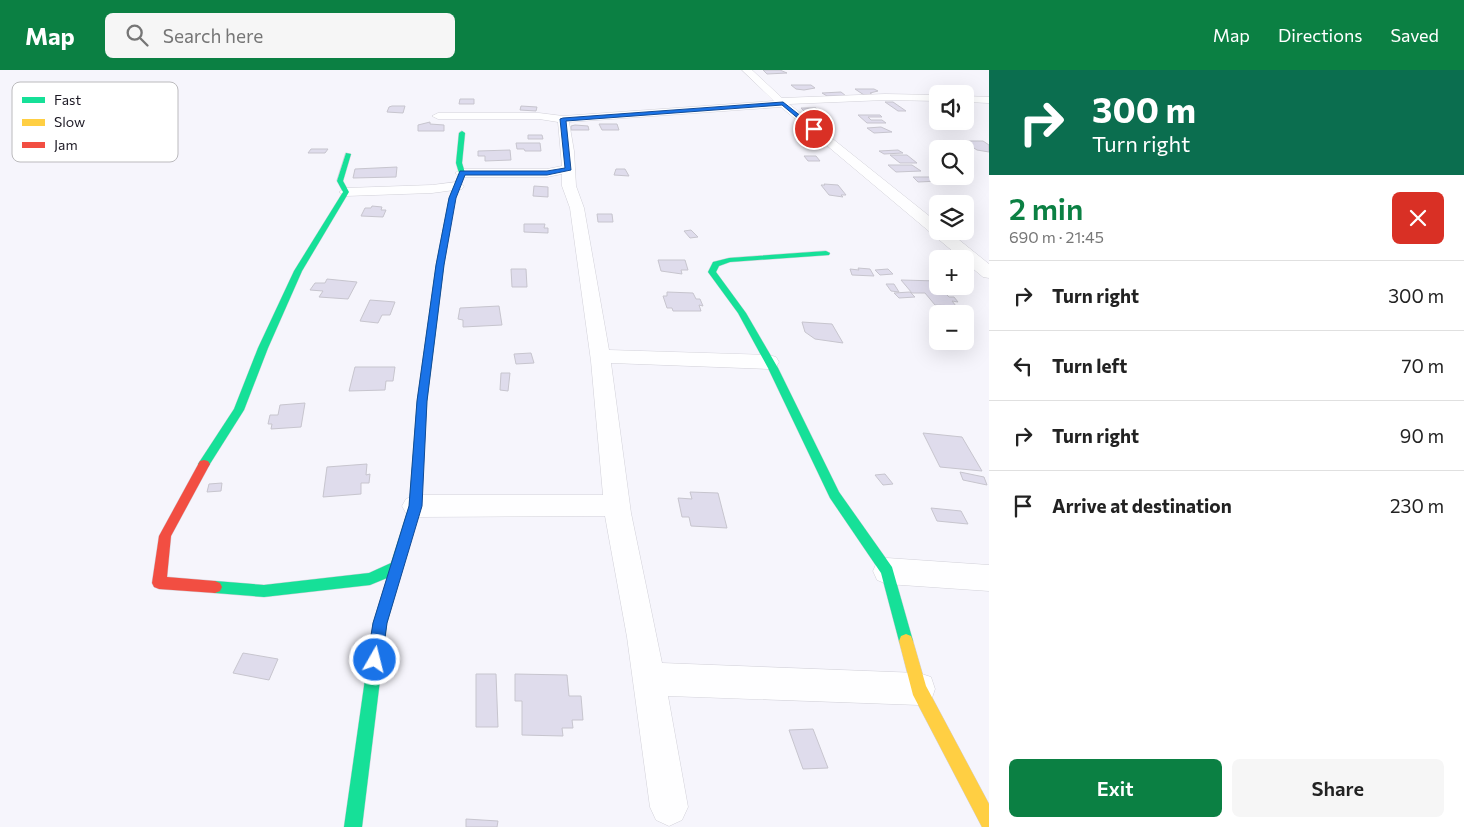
<!DOCTYPE html>
<html lang="en">
<head>
<meta charset="utf-8">
<style>
	:root { --surface:#fff; --page:#f6f6f6; --text:#222; --muted:#767676; --line:#e0e0e0; --accent:#0b8043 }
	body { margin:0; font-family:Commissioner,sans-serif; background:var(--page); color:var(--text); height:100vh; display:flex; flex-direction:column; font-size:19px; white-space:nowrap }
	* { box-sizing:border-box; margin:0 }
	p { font-size:16px; color:var(--muted) }
	.icon { flex:none; width:28px; height:28px; fill:none; stroke:currentColor; stroke-width:2; stroke-linecap:round; stroke-linejoin:round }
	.map { position:relative; flex:1; overflow:hidden }
	.panel { display:flex; flex-direction:column; background:var(--surface); width:475px }
	.panel>* { flex:none }
	.banner { background:#0b6e4f; color:#fff; overflow:hidden }
	.tools { position:absolute; left:929px; top:15px; display:grid; gap:10px }
	.tools a { display:grid; place-items:center; width:45px; height:45px; border-radius:8px; background:var(--surface); box-shadow:0 5px 20px #0002; font-size:25px }
	.pin { position:absolute; display:grid; place-items:center; width:42px; height:42px; color:#fff; margin:-21px; border:2px solid #fff; border-radius:50%; box-shadow:0 1px 5px #0007 }
	.me { position:absolute; width:55px; margin:-28px; rotate:8deg; stroke-linejoin:round; filter:drop-shadow(0 0 4px #0008) }
	.turn { display:flex; align-items:center; gap:18px; height:105px; padding:0 20px; font-size:22px }
	.turn .icon { width:65px; height:65px; stroke-width:2.5 }
	.turn b { display:block; font-size:35px; line-height:42px }
	.round { display:grid; place-items:center; flex:none; width:52px; height:52px; border-radius:8px; background:var(--page) }
	.summary { display:flex; align-items:center; justify-content:space-between; height:85px; padding:0 20px }
	h1 { font-size:30px; font-weight:600; line-height:38px; color:var(--accent) }
	.action { display:flex; gap:10px; margin-top:auto; padding:10px 20px }
	.action a { flex:1; height:58px; border-radius:8px; background:var(--accent); color:#fff; font-size:20px; font-weight:600; line-height:58px; text-align:center }
	.action a+a { background:var(--page); color:var(--text) }
	ul { padding:0; list-style:none }
	li { display:flex; align-items:center; gap:15px; height:70px; padding:0 20px; border-top:1px solid var(--line) }
	li div { flex:1 }
	li b { display:block; font-size:19px }
	li em { font-style:normal }
	header { display:flex; align-items:center; gap:30px; box-sizing:border-box; height:70px; padding:0 25px; background:var(--accent); color:#fff }
	header strong { font-size:24px }
	nav { display:flex; gap:28px; margin-inline-start:auto; font-size:18px }
	.search { width:350px; height:45px; background:var(--page); display:flex; align-items:center; gap:12px; box-sizing:border-box; padding:0 18px; border-radius:8px; color:var(--muted); font-size:19px }
	main { display:flex; flex:1; min-height:0 }
	.map>svg:first-child { display:block }
	.building { fill:#dfdcec; stroke:#c7c5ce }
	.lines { fill:none; stroke-linecap:round; stroke-linejoin:round }
	.street-casing { stroke:#d2d1d9; stroke-width:1 }
	.fast-casing { stroke:#d2d1d9; stroke-width:1 }
	.slow-casing { stroke:#d2d1d9; stroke-width:1 }
	.jam-casing { stroke:#d2d1d9; stroke-width:1 }
	.street { fill:#fefeff; fill-rule:evenodd }
	.fast { fill:#16e098; fill-rule:evenodd }
	.slow { fill:#ffcf43; fill-rule:evenodd }
	.jam { fill:#f24e42; fill-rule:evenodd }
	.route { fill:#1a73e8; stroke:#114b97 }
	.key { fill:#fff; stroke:#bbbabd; stroke-width:1 }
	.key-label { font-size:14px; fill:#1c1924 }
</style>
</head>
<body>
<header>
<strong>Map</strong>
<div class="search"><svg class="icon" aria-label="search" viewBox="0 0 24 24"><circle cx="10" cy="10" r="6"/><path d="M15 15l6 6"/></svg>Search here</div>
<nav><a>Map</a><a>Directions</a><a>Saved</a></nav>
</header>
<main>
<div class="map">
<svg width="989" height="757" viewBox="0 0 989 757">
	<rect width="100%" height="100%" fill="#f6f5fc"/>
	<g class="building">
		<path d="M 763,0 L 780,0 L 787,3 L 767,4 Z"/>
		<path d="M 791,15 L 811,15 L 815,18 L 804,20 L 796,19 Z"/>
		<path d="M 855,19 L 874,19 L 878,21 L 870,23 L 873,25 L 864,25 Z"/>
		<path d="M 841,22 L 846,26 L 827,26 L 822,23 Z"/>
		<path d="M 460,29 L 474,29 L 474,34 L 459,34 Z"/>
		<path d="M 885,32 L 893,32 L 906,41 L 898,41 Z"/>
		<path d="M 392,36 L 405,36 L 403,43 L 387,42 L 389,37 Z"/>
		<path d="M 521,36 L 537,37 L 536,41 L 520,40 Z"/>
		<path d="M 801,38 L 816,38 L 820,42 L 805,42 Z"/>
		<path d="M 858,45 L 880,45 L 882,47 L 868,47 L 871,50 L 882,50 L 886,53 L 867,53 Z"/>
		<path d="M 430,52 L 430,54 L 444,55 L 444,61 L 418,61 L 418,55 Z"/>
		<path d="M 599,54 L 617,54 L 619,60 L 602,60 Z"/>
		<path d="M 575,55 L 588,56 L 589,60 L 571,60 L 571,56 Z"/>
		<path d="M 881,57 L 892,62 L 874,63 L 867,58 Z"/>
		<path d="M 528,65 L 542,65 L 543,69 L 528,69 Z"/>
		<path d="M 963,71 L 983,71 L 989,75 L 989,82 L 977,80 Z"/>
		<path d="M 516,73 L 540,73 L 541,81 L 525,81 L 524,79 L 517,79 Z"/>
		<path d="M 311,79 L 328,79 L 325,83 L 308,83 Z"/>
		<path d="M 510,80 L 511,90 L 485,91 L 485,86 L 478,86 L 478,81 Z"/>
		<path d="M 898,80 L 903,83 L 884,84 L 879,81 Z"/>
		<path d="M 890,85 L 907,85 L 917,93 L 900,93 Z"/>
		<path d="M 804,86 L 816,86 L 820,91 L 808,91 Z"/>
		<path d="M 888,95 L 912,95 L 921,101 L 896,102 Z"/>
		<path d="M 397,97 L 396,107 L 353,108 L 355,99 Z"/>
		<path d="M 616,99 L 625,99 L 629,106 L 614,105 Z"/>
		<path d="M 913,107 L 933,107 L 939,111 L 918,112 Z"/>
		<path d="M 824,114 L 838,115 L 846,125 L 841,125 L 843,127 L 829,125 L 821,115 L 825,115 Z"/>
		<path d="M 534,116 L 548,117 L 548,127 L 533,126 Z"/>
		<path d="M 372,136 L 382,137 L 381,140 L 386,140 L 383,147 L 361,146 L 365,138 L 371,138 Z"/>
		<path d="M 597,144 L 612,144 L 613,152 L 598,152 Z"/>
		<path d="M 524,154 L 545,154 L 544,158 L 548,158 L 548,163 L 524,162 Z"/>
		<path d="M 691,160 L 698,167 L 690,168 L 684,161 Z"/>
		<path d="M 658,190 L 685,190 L 688,200 L 681,200 L 682,204 L 661,201 Z"/>
		<path d="M 858,198 L 870,199 L 874,206 L 852,205 L 850,199 L 859,200 Z"/>
		<path d="M 511,199 L 526,199 L 527,217 L 512,217 Z"/>
		<path d="M 888,199 L 893,204 L 880,205 L 875,200 Z"/>
		<path d="M 327,209 L 357,212 L 348,229 L 319,227 L 323,221 L 310,220 L 315,213 L 325,213 Z"/>
		<path d="M 901,210 L 938,211 L 938,216 L 944,216 L 951,224 L 946,224 L 949,227 L 954,227 L 958,232 L 952,231 L 956,236 L 935,235 L 925,223 L 912,223 Z"/>
		<path d="M 886,214 L 894,214 L 899,222 L 891,221 Z"/>
		<path d="M 667,222 L 693,223 L 696,229 L 700,229 L 703,236 L 699,235 L 701,241 L 673,241 L 672,238 L 667,238 L 663,226 L 667,226 Z"/>
		<path d="M 910,222 L 915,227 L 899,228 L 894,223 Z"/>
		<path d="M 370,230 L 395,232 L 390,245 L 382,245 L 378,253 L 360,251 Z"/>
		<path d="M 499,236 L 502,255 L 463,257 L 463,250 L 458,249 L 460,238 Z"/>
		<path d="M 802,252 L 832,254 L 843,273 L 815,269 L 805,262 Z"/>
		<path d="M 531,283 L 534,293 L 516,294 L 514,284 Z"/>
		<path d="M 355,297 L 395,297 L 393,311 L 386,311 L 385,320 L 349,321 Z"/>
		<path d="M 501,303 L 510,303 L 508,321 L 500,320 Z"/>
		<path d="M 305,333 L 301,357 L 271,359 L 272,354 L 268,354 L 270,345 L 278,345 L 280,335 Z"/>
		<path d="M 923,363 L 962,367 L 982,401 L 940,397 Z"/>
		<path d="M 367,394 L 366,405 L 370,404 L 369,413 L 361,413 L 361,424 L 323,427 L 327,397 Z"/>
		<path d="M 960,402 L 984,407 L 987,415 L 963,410 Z"/>
		<path d="M 885,404 L 893,414 L 883,415 L 875,405 Z"/>
		<path d="M 222,413 L 221,421 L 207,422 L 209,414 Z"/>
		<path d="M 690,422 L 718,423 L 727,458 L 691,456 L 689,447 L 682,447 L 678,428 L 692,429 Z"/>
		<path d="M 931,438 L 961,441 L 968,454 L 937,451 Z"/>
		<path d="M 243,583 L 278,589 L 269,610 L 233,603 Z"/>
		<path d="M 476,604 L 496,604 L 498,657 L 476,657 Z"/>
		<path d="M 515,604 L 567,605 L 569,626 L 581,626 L 583,650 L 572,650 L 573,658 L 562,658 L 563,666 L 522,665 L 522,631 L 515,631 Z"/>
		<path d="M 813,659 L 828,698 L 803,699 L 789,660 Z"/>
		<path d="M 466,749 L 498,751 L 497,757 L 466,757 Z"/>
	</g>
	<g class="lines">
		<defs>
			<g id="street">
				<path d="M 742,0 L 752,0 L 782,28 L 885,24 L 938,25 L 938,31 L 885,30 L 789,34 L 938,153 L 938,161 L 948,161 L 989,194 L 989,208 L 983,207 L 965,192 L 965,189 L 962,189 L 781,37 L 569,52 L 574,81 L 576,116 L 584,138 L 609,280 L 769,285 L 776,287 L 779,292 L 776,297 L 769,299 L 611,293 L 631,443 L 662,593 L 919,603 L 931,607 L 935,619 L 931,631 L 919,635 L 668,626 L 688,737 L 682,750 L 669,756 L 656,750 L 650,737 L 627,567 L 605,446 L 415,447 L 406,443 L 402,436 L 406,429 L 415,425 L 603,425 L 591,291 L 570,138 L 562,116 L 562,104 L 547,107 L 462,107 L 455,103 L 462,99 L 547,99 L 562,96 L 558,52 L 539,49 L 438,49 L 432,46 L 438,43 L 539,43 L 563,46 L 774,31 Z"/>
				<path d="M 965,26 L 989,27 L 989,33 L 965,32 Z"/>
				<path d="M 457,112 L 464,116 L 462,119 L 432,123 L 346,126 L 339,122 L 346,118 L 432,115 Z"/>
				<path d="M 887,488 L 989,495 L 989,521 L 887,514 L 877,510 L 873,501 L 877,492 Z"/>
			</g>
			<g id="fast">
				<path d="M 462,61 L 465,63 L 462,93 L 465,103 L 455,128 L 444,195 L 427,331 L 421,436 L 387,553 L 362,757 L 344,757 L 373,553 L 387,508 L 370,515 L 264,527 L 215,523 L 210,521 L 208,517 L 210,513 L 215,511 L 264,515 L 369,503 L 391,493 L 409,436 L 417,331 L 436,195 L 449,128 L 459,103 L 456,93 L 459,63 Z"/>
				<path d="M 346,83 L 351,84 L 343,111 L 349,122 L 302,201 L 268,278 L 244,340 L 208,397 L 200,397 L 198,394 L 200,391 L 234,339 L 258,278 L 294,201 L 343,122 L 337,111 Z"/>
				<path d="M 826,181 L 830,183 L 829,185 L 730,192 L 719,196 L 716,202 L 746,243 L 778,298 L 839,422 L 892,497 L 913,571 L 911,576 L 906,578 L 901,576 L 899,571 L 881,503 L 830,428 L 768,298 L 738,243 L 708,202 L 713,192 L 729,188 Z"/>
			</g>
			<path id="slow" d="M 906,564 L 911,566 L 913,571 L 926,616 L 989,734 L 989,757 L 982,757 L 913,625 L 899,571 L 901,566 Z"/>
			<path id="jam" d="M 204,390 L 208,391 L 210,394 L 171,466 L 167,507 L 215,511 L 220,513 L 222,517 L 220,521 L 215,523 L 159,519 L 154,517 L 152,513 L 159,466 L 200,391 Z"/>
		</defs>
		<use href="#street" class="street-casing"/>
		<use href="#fast" class="fast-casing"/>
		<use href="#slow" class="slow-casing"/>
		<use href="#jam" class="jam-casing"/>
		<use href="#street" class="street"/>
		<use href="#fast" class="fast"/>
		<use href="#slow" class="slow"/>
		<use href="#jam" class="jam"/>
	</g>
	<path class="route" d="M 783,32 L 816,58 L 816,60 L 812,60 L 782,35 L 566,51 L 571,100 L 547,105 L 465,105 L 456,128 L 444,195 L 427,331 L 422,436 L 387,553 L 382,590 L 380,595 L 375,597 L 369,595 L 367,590 L 373,553 L 409,436 L 417,331 L 436,195 L 449,128 L 460,101 L 547,101 L 565,98 L 560,49 L 563,48 Z"/>
	<rect x="12" y="12" width="166" height="80" rx="8" class="key"/>
	<rect x="22" y="27" width="23" height="6" fill="#16e098"/>
	<rect x="22" y="49" width="23" height="7" fill="#ffcf43"/>
	<rect x="22" y="72" width="23" height="6" fill="#f24e42"/>
	<g class="key-label">
		<text x="54" y="35">Fast</text>
		<text x="54" y="57">Slow</text>
		<text x="54" y="80">Jam</text>
	</g>
</svg>
<div class="tools">
<a><svg class="icon" aria-label="sound" viewBox="0 0 24 24"><path d="M4 9h4l5-4v14l-5-4H4zM17 9q2 3 0 6"/></svg></a>
<a><svg class="icon" aria-label="search" viewBox="0 0 24 24"><circle cx="10" cy="10" r="6"/><path d="M15 15l6 6"/></svg></a>
<a><svg class="icon" aria-label="layers" viewBox="0 0 24 24"><path d="M12 4l9 5-9 5-9-5zM3 14l9 5 9-5"/></svg></a>
<a>+</a>
<a>−</a>
</div>
<div class="pin" style="left:814px;top:59px;background:#d93025"><svg class="icon" aria-label="arrive" viewBox="0 0 24 24"><path d="M6 21V4h12l-3 4 3 4H6"/></svg></div>
<svg class="me" style="left:375px;top:590px" viewBox="-20 -20 40 40"><circle r="17" fill="#1a73e8" stroke="#fff" stroke-width="3"/><path d="M0-11L8 9 0 5-8 9z" fill="#fff"/></svg>
</div>
<section class="panel">
<div class="banner">
<div class="turn"><svg class="icon" aria-label="right" viewBox="0 0 24 24"><path d="M7 20v-9h11M14 6l5 5-5 5"/></svg><div><b>300 m</b>Turn right</div></div>
</div>
<div class="summary"><div><h1>2 min</h1><p>690 m · 21:45</p></div><a class="round" style="background:#d93025;color:#fff"><svg class="icon" aria-label="close" viewBox="0 0 24 24"><path d="M6 6l12 12M18 6L6 18"/></svg></a></div>
<ul>
<li><svg class="icon" aria-label="right" viewBox="0 0 24 24"><path d="M7 20v-9h11M14 6l5 5-5 5"/></svg><div><b>Turn right</b></div><em>300 m</em></li>
<li><svg class="icon" aria-label="left" viewBox="0 0 24 24"><path d="M17 20v-9H6M10 6l-5 5 5 5"/></svg><div><b>Turn left</b></div><em>70 m</em></li>
<li><svg class="icon" aria-label="right" viewBox="0 0 24 24"><path d="M7 20v-9h11M14 6l5 5-5 5"/></svg><div><b>Turn right</b></div><em>90 m</em></li>
<li><svg class="icon" aria-label="arrive" viewBox="0 0 24 24"><path d="M6 21V4h12l-3 4 3 4H6"/></svg><div><b>Arrive at destination</b></div><em>230 m</em></li>
</ul>
<div class="action"><a>Exit</a><a>Share</a></div>
</section>
</main>
</body>
</html>
